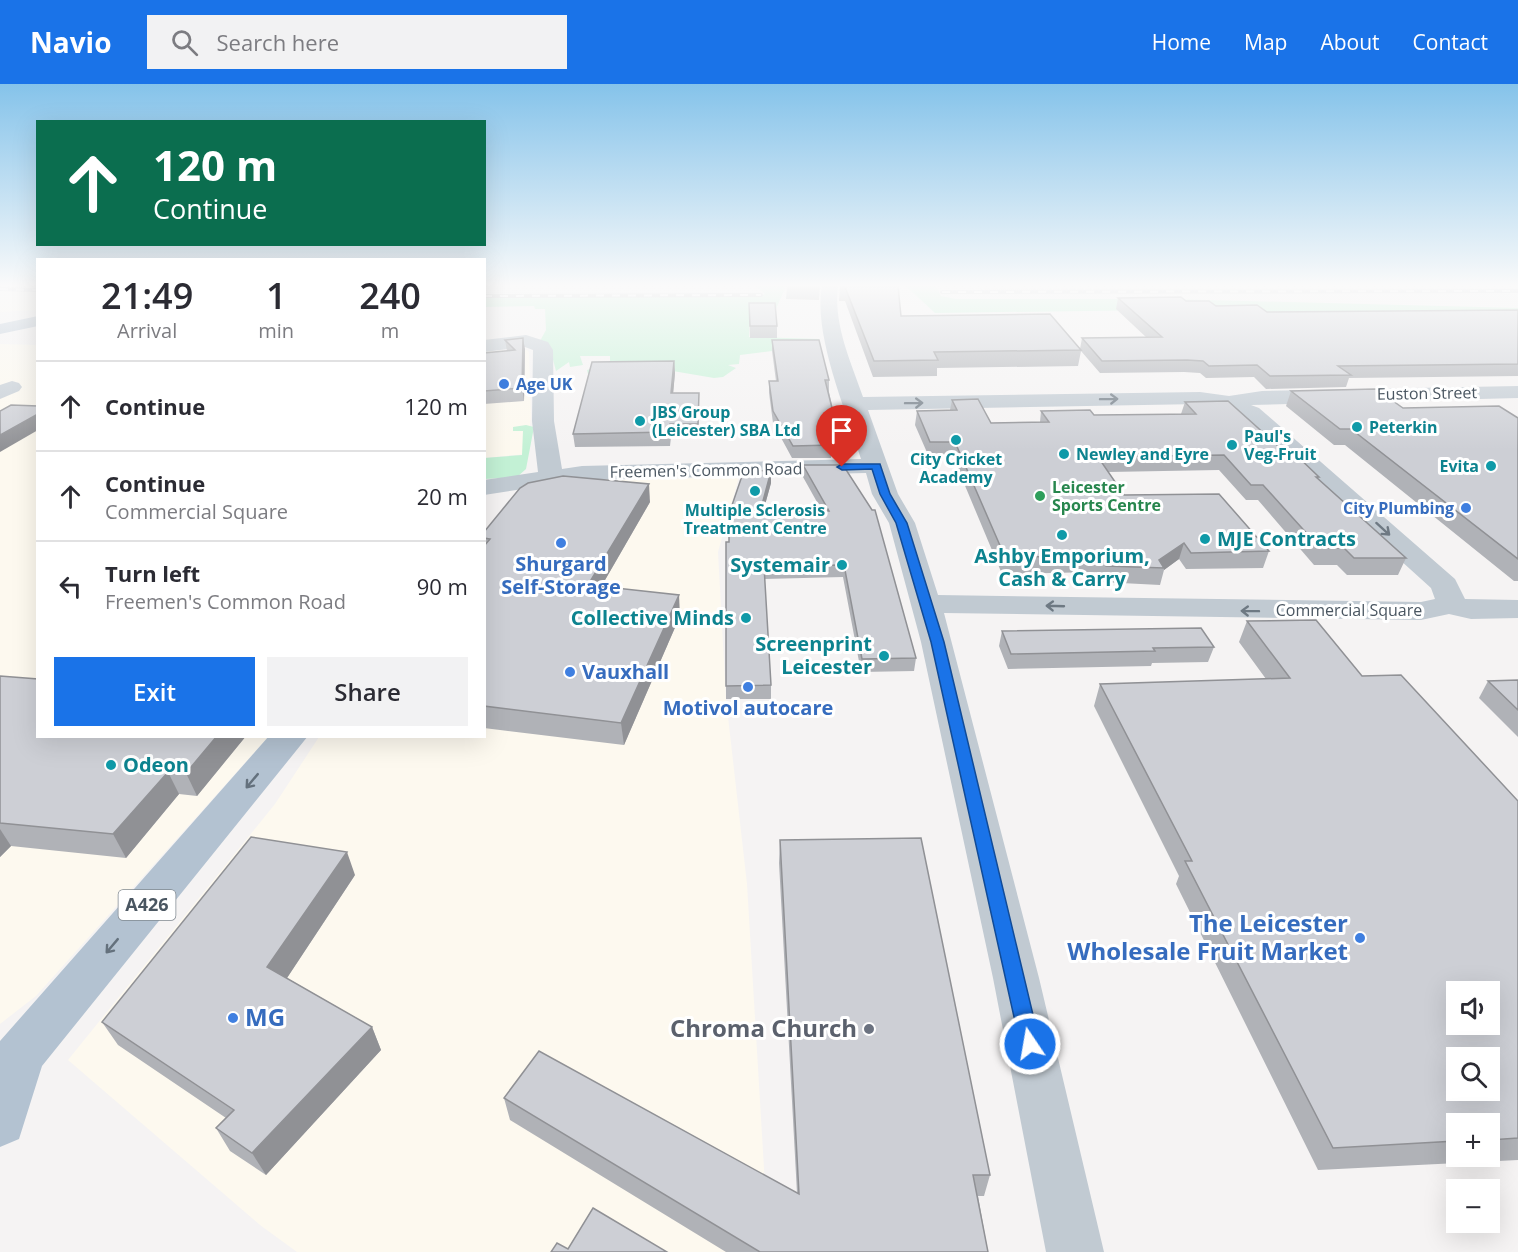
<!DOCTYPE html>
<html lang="en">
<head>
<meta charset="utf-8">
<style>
	:root { --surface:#fff; --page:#f2f2f3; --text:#2b2b33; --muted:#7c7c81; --line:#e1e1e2; --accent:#1a73e8 }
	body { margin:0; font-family:"Open Sans",sans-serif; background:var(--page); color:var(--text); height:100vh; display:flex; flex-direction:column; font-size:22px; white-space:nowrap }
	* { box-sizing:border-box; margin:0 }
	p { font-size:20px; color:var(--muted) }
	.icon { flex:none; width:33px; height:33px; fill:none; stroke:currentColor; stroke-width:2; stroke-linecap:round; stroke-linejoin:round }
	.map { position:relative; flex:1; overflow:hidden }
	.panel { position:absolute; left:36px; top:174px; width:450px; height:480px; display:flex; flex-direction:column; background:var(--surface); border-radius:0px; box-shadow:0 6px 24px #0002 }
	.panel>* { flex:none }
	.banner { position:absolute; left:36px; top:36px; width:450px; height:126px; border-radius:0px; box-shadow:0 6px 24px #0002; background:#0b6e4f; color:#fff; overflow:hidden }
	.buttons { position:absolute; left:1446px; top:897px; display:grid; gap:12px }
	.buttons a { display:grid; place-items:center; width:54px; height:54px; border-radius:0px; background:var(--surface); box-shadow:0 6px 24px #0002; font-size:30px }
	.pin { position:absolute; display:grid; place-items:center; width:51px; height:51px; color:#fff; margin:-62px -26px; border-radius:50% 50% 50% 0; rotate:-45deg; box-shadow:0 0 6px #0007 }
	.pin .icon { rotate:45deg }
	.me { position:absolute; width:66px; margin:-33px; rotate:348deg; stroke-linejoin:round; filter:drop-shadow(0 0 4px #0008) }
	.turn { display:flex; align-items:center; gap:21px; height:126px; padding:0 18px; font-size:27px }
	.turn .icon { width:78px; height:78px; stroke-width:2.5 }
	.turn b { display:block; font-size:42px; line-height:51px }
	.eta { display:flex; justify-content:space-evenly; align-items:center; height:102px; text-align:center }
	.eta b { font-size:36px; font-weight:600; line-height:42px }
	.primary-button { display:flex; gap:12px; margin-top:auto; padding:12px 18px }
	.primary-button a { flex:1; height:69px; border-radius:0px; background:var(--accent); color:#fff; font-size:24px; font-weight:600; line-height:69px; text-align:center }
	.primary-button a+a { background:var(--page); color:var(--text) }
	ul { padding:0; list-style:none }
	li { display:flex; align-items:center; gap:18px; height:90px; padding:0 18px; border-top:2px solid var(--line) }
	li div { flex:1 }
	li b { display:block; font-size:22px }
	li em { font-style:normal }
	header { display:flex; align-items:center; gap:36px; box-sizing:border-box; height:84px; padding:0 30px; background:var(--accent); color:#fff }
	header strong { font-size:28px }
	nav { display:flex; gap:33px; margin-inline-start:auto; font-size:21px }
	.search { width:420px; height:54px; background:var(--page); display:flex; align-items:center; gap:15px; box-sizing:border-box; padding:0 21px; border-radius:0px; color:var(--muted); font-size:22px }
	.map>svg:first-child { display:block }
	.commercial { fill:#fdf9ef }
	.green { fill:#c3f1d5 }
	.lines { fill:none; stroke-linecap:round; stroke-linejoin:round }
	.minor { fill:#c1cad2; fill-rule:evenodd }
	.major { fill:#b3c2d1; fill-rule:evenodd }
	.rail-casing { stroke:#b5b8bd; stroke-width:4 }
	.rail { stroke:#fff; stroke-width:2; stroke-dasharray:8; stroke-linecap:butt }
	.wall { fill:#b0b2b7; fill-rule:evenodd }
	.shaded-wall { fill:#909195 }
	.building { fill:#cdcfd5; stroke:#909195; stroke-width:1.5; fill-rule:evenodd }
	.oneway { stroke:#6e7983 }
	.oneway2 { stroke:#64717d }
	.route { fill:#1a73e8; stroke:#114b97; stroke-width:1.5 }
	.shop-dot { fill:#3f7fe0; stroke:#fff; stroke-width:2 }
	.culture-dot { fill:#0f9aa8; stroke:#fff; stroke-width:2 }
	.leisure-dot { fill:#2e9e5b; stroke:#fff; stroke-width:2 }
	.worship-dot { fill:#6b7280; stroke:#fff; stroke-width:2 }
	.labels { text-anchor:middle; stroke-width:6; stroke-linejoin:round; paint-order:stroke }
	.far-shop-label { font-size:16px; font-weight:bold; fill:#366cbe; stroke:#fff; text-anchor:start }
	.far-street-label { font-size:16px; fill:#4a5661; stroke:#fff }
	.far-culture-label { font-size:16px; font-weight:bold; fill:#0d838f; stroke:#fff; text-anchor:start }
	.far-leisure-label { font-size:16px; font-weight:bold; fill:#27864d; stroke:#fff; text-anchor:start }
	.shield { fill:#fff; stroke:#808990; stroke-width:1.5 }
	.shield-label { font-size:18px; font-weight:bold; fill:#4a5661 }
	.culture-label { font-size:20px; font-weight:bold; fill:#0d838f; stroke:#fff; text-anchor:end }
	.shop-label { font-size:20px; font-weight:bold; fill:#366cbe; stroke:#fff }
	.near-shop-label { font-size:24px; font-weight:bold; fill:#366cbe; stroke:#fff; text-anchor:end }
	.near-worship-label { font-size:24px; font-weight:bold; fill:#5b616d; stroke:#fff; text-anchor:end }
</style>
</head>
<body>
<header>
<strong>Navio</strong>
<div class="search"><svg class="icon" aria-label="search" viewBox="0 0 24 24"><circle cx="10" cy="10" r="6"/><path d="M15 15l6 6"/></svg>Search here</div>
<nav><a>Home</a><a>Map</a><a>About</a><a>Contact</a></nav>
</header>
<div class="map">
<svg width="1518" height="1168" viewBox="0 0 1518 1168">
	<rect width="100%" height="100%" fill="#f5f3f3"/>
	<g class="commercial">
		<path d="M 0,206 L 37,208 L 37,226 L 0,228 Z"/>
		<path d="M 0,260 L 37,261 L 38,652 L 268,653 L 36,912 L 0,940 Z"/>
		<path d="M 527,266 L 529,268 L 531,332 L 527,370 L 485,374 L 485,267 Z"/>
		<path d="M 739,393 L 718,468 L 726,615 L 747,800 L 769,1168 L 297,1168 L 260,1141 L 68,976 L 275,720 L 319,653 L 484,652 L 485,453 L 582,397 Z"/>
	</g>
	<g class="green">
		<path d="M 756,202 L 786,202 L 775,227 L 750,228 L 749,253 L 819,255 L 820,261 L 740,271 L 739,280 L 728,281 L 736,284 L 723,293 L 714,294 L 661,285 L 588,290 L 587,286 L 610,279 L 610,272 L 580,272 L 583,281 L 570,283 L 569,278 L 556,287 L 552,272 L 540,257 L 546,246 L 545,225 L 535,225 L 534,222 L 485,223 L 484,213 L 760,212 L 765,210 Z"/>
		<path d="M 906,202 L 936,202 L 941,212 L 956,215 L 1168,215 L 1518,224 L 1518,234 L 1300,235 L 1230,225 L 935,229 Z"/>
		<path d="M 526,341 L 534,343 L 526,385 L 517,393 L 485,395 L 484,374 L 522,371 L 523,347 L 513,347 L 513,343 Z"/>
	</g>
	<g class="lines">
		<g class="minor">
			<path d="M 822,202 L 838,202 C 833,240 851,278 863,313 L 1200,308 L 1229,312 L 1262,307 L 1518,302 L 1518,314 L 1251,321 L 1259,324 L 1455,495 L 1465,515 L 1518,516 L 1518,534 L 1471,535 L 1449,530 L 1421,536 L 944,529 L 1039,894 L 1104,1168 L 1046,1168 L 993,894 L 921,558 L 889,439 L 872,410 L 866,389 L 582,396 L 484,411 L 484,396 L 538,388 L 532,337 L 533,266 L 525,263 L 484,268 L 484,256 L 526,251 L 548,258 L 553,266 L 554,337 L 562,385 L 582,382 L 861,375 C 846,326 813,251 822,202 ZM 1200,320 L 1217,322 L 1243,334 L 1431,504 L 1435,515 L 1421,518 L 938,511 L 915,439 L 898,410 L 868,326 Z"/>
			<path d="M 12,297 L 19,299 L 22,303 L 19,307 L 0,315 L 0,301 Z"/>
		</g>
		<g class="major">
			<path d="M 38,232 L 38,242 L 0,250 L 0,240 Z"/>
			<path d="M 269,652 L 308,652 L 42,982 L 19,1055 L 0,1063 L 0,957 Z"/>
		</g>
		<defs>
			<g id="rail">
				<path d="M 0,205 L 38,206"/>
				<path d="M 942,208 L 1518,207"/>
				<path d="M 484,212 L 761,211"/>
			</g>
		</defs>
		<use href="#rail" class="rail-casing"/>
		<use href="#rail" class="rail"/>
	</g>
	<g class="wall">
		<path d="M 787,202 L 820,202 L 819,216 L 786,215 Z"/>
		<path d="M 840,202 L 898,202 L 901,232 L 1080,265 L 1082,254 L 1147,254 L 1116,225 L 1118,214 L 1186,217 L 1267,228 L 1518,226 L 1518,292 L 1349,294 L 1346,303 L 1266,305 L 1254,293 L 1206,294 L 1200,289 L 1184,288 L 1100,289 L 1081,267 L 1078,282 L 937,284 L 937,292 L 873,293 L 845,217 L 839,217 Z"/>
		<path d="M 749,219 L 777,242 L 777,254 L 750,254 Z"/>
		<path d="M 505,256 L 525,265 L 524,317 L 484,320 L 484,269 L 507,267 Z"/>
		<path d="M 772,256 L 829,296 L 829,308 L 838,348 L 838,361 L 832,361 L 831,374 L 792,374 L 773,339 L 769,309 L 769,297 L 776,297 L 772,267 Z"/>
		<path d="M 674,277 L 675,289 L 673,309 L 699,322 L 698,353 L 671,353 L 670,362 L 575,363 L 573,350 Z"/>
		<path d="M 1291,307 L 1403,324 L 1518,334 L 1518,497 L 1514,497 L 1345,361 L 1334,361 L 1286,322 Z"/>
		<path d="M 952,316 L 991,339 L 1040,338 L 1041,327 L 1094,331 L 1181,330 L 1185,318 L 1288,371 L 1319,393 L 1318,395 L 1406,474 L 1398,491 L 1347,491 L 1337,481 L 1314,481 L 1258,416 L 1246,416 L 1219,386 L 1108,388 L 1124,411 L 1269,467 L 1263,484 L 1186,485 L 1179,475 L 1164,486 L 1160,501 L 1102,498 L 1096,488 L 1002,490 L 953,373 L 929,373 L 915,341 L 917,327 L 950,326 Z"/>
		<path d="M 803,381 L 916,574 L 914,587 L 861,588 L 843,493 L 764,495 L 771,601 L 771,615 L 726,615 L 726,458 L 729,458 L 771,387 L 771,399 L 763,428 L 822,427 L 803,393 Z"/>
		<path d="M 650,418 L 601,503 L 680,532 L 624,661 L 484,644 L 484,448 Z"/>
		<path d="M 1247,537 L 1362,592 L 1518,717 L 1518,1076 L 1318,1086 L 1176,800 L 1179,792 L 1094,622 L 1100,600 L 1266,595 L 1239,558 ZM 1456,1040 L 1490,1040 L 1490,1072 L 1456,1072 Z"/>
		<path d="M 1002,547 L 1214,563 L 1208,578 L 1152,579 L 1151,582 L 1008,585 L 999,562 Z"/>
		<path d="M 0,592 L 246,652 L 197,712 L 179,710 L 126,774 L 11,762 L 0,773 Z"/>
		<path d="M 1518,596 L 1518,653 L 1479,614 L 1488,597 Z"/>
		<path d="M 780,756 L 990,1091 L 984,1112 L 978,1112 L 988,1168 L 726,1168 L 510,1036 L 504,1014 L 797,1109 L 779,779 Z"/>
		<path d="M 355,791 L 287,894 L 372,943 L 381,966 L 266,1091 L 230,1067 L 216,1044 L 226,1034 L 118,961 L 102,938 Z"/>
	</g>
	<g class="shaded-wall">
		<path d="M 523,254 L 525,265 L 524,317 L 522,304 Z"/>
		<path d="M 674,277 L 675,289 L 672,322 L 671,309 Z"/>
		<path d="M 38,330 L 38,346 L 0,368 L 0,351 Z"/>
		<path d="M 771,387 L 771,399 L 760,439 L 760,428 Z"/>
		<path d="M 649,400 L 650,418 L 590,522 L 588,501 Z"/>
		<path d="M 1184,459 L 1179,475 L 1164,486 L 1164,484 L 1159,476 Z"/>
		<path d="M 679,511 L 680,532 L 624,661 L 621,639 Z"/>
		<path d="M 217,652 L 246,652 L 197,712 L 186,689 Z"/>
		<path d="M 168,688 L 179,710 L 126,774 L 113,750 Z"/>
		<path d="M 0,745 L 11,762 L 0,773 Z"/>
		<path d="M 347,768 L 355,791 L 279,906 L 267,883 Z"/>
		<path d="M 372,943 L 381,966 L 266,1091 L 252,1069 Z"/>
	</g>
	<g class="building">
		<path d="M 840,202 L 898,202 L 901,232 L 1050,230 L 1081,266 L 934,268 L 938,276 L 874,277 L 845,203 Z"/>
		<path d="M 1181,213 L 1186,217 L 1209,217 L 1216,222 L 1257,221 L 1267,228 L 1518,226 L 1518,280 L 1338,282 L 1351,291 L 1270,292 L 1257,281 L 1209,282 L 1203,277 L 1187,276 L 1102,277 L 1082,254 L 1162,253 L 1118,214 Z"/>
		<path d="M 749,219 L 775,219 L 777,242 L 750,242 Z"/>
		<path d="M 523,254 L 522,304 L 484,307 L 484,269 L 515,266 L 505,256 Z"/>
		<path d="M 772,256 L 819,256 L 829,296 L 825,296 L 838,348 L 824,348 L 832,361 L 793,362 L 773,327 L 769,297 L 778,297 Z"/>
		<path d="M 674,277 L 671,309 L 699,309 L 698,340 L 670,340 L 669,348 L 573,350 L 592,278 Z"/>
		<path d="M 1376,305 L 1403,324 L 1499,322 L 1518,334 L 1518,475 L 1351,345 L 1340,345 L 1291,307 Z"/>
		<path d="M 978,315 L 991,339 L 1049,338 L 1041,327 L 1090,326 L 1094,331 L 1196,330 L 1185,318 L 1228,317 L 1288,371 L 1296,371 L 1319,393 L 1316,393 L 1406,474 L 1354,474 L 1344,464 L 1320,464 L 1263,401 L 1251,401 L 1224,371 L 1098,373 L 1124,411 L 1219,410 L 1269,467 L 1191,469 L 1184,459 L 1159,476 L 1164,484 L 1106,482 L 1100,472 L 1005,473 L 955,358 L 930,358 L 917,327 L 957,326 L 952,316 Z"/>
		<path d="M 11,321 L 38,322 L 38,330 L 0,351 L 0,327 Z"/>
		<path d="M 803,381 L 843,381 L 872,426 L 875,426 L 916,574 L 862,575 L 844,481 L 764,482 L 771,601 L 726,602 L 726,458 L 729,458 L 729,430 L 744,386 L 771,387 L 760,428 L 829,427 Z"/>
		<path d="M 563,392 L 649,400 L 588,501 L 679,511 L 621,639 L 484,622 L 484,462 L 490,455 L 484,454 L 484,448 L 520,404 L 528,399 Z"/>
		<path d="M 1316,536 L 1362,592 L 1401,591 L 1518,717 L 1518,1054 L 1490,1056 L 1490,1040 L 1456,1040 L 1456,1057 L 1333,1064 L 1185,777 L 1192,777 L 1100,600 L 1290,594 L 1247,537 ZM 1456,908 L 1490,908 L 1490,940 L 1456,940 ZM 1456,974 L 1490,974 L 1490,1006 L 1456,1006 Z"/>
		<path d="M 1201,544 L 1214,563 L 1153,564 L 1155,567 L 1011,570 L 1002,547 Z"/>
		<path d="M 0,592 L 38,595 L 38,652 L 217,652 L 186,689 L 168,688 L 113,750 L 0,739 Z"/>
		<path d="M 1518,596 L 1518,626 L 1488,597 Z"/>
		<path d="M 251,753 L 347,768 L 267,883 L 372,943 L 252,1069 L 216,1044 L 234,1026 L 102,938 Z"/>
		<path d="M 921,754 L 990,1091 L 973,1091 L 988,1168 L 760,1168 L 504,1014 L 539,967 L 799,1110 L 780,756 Z"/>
		<path d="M 593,1124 L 667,1168 L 551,1168 L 557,1159 L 568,1165 Z"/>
	</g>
	<defs><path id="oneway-shaft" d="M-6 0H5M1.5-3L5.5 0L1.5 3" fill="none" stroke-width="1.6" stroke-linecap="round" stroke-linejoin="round" transform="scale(1.5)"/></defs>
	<g class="oneway">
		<use href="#oneway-shaft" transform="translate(1109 315) rotate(-1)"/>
		<use href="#oneway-shaft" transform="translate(914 319) rotate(-1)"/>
		<use href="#oneway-shaft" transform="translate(1383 445) rotate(42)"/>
		<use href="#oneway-shaft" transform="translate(1055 522) rotate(-178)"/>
		<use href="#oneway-shaft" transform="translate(1250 527) rotate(-179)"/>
	</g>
	<g class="oneway2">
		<use href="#oneway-shaft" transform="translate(252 697) rotate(130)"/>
		<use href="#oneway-shaft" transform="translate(112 862) rotate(130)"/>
	</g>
	<linearGradient id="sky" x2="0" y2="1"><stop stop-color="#85c3ea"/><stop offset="0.55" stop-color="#fafafa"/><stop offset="1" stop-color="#fafafa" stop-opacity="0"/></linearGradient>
	<rect width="1518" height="366" fill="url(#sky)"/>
	<path class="route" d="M 880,380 L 890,410 L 907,439 L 944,558 L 1040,960 L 1037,966 L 1030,969 L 1023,966 L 1020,960 L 931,558 L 896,439 L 880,410 L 872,385 L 842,386 L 837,383 L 842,380 Z"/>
	<g class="shop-dot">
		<circle cx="504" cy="300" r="6"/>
		<circle cx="1466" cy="424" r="6"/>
		<circle cx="561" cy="459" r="6"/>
		<circle cx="570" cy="588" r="6"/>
		<circle cx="748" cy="603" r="6"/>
		<circle cx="1360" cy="854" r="6"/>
		<circle cx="233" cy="934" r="6"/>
	</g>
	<g class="culture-dot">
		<circle cx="640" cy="337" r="6"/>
		<circle cx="1357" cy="343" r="6"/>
		<circle cx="956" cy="356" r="6"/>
		<circle cx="1232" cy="361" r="6"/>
		<circle cx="1064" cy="370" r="6"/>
		<circle cx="1491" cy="382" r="6"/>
		<circle cx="755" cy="407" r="6"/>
		<circle cx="1062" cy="451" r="6"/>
		<circle cx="1205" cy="455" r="6"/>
		<circle cx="842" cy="481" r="6"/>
		<circle cx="746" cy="534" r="6"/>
		<circle cx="884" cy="572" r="6"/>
		<circle cx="111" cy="681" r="6"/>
	</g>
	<circle class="leisure-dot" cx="1040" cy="412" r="6"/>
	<circle class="worship-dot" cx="869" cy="945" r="6"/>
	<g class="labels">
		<g class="far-shop-label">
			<text x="516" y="306">Age UK</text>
			<text x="1454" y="430" text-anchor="end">City Plumbing</text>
		</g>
		<g class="far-street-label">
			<text transform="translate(1427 309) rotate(-1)" y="6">Euston Street</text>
			<text transform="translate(706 386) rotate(-1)" y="6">Freemen's Common Road</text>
			<text x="1349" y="532">Commercial Square</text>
		</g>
		<g class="far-culture-label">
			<text x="652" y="334">JBS Group<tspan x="652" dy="18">(Leicester) SBA Ltd</tspan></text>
			<text x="1369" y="349">Peterkin</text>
			<text x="1244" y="358">Paul's<tspan x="1244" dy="18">Veg-Fruit</tspan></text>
			<text x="1076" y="376">Newley and Eyre</text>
			<text x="956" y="381" text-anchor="middle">City Cricket<tspan x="956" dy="18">Academy</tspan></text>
			<text x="1479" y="388" text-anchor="end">Evita</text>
			<text x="755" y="432" text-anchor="middle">Multiple Sclerosis<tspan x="755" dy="18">Treatment Centre</tspan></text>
		</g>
		<g class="far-leisure-label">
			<text x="1052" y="409">Leicester<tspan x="1052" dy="18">Sports Centre</tspan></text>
		</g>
		<rect class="shield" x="118.5" y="806" width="57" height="30" rx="4.5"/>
		<g class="shield-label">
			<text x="147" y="827">A426</text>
		</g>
		<g class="culture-label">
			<text x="1217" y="462" text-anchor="start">MJE Contracts</text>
			<text x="1062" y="479" text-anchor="middle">Ashby Emporium,<tspan x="1062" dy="23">Cash &amp; Carry</tspan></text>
			<text x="830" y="488">Systemair</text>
			<text x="734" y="541">Collective Minds</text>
			<text x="872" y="567">Screenprint<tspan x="872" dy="23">Leicester</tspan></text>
			<text x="123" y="688" text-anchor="start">Odeon</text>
		</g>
		<g class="shop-label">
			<text x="561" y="487">Shurgard<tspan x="561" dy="23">Self-Storage</tspan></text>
			<text x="582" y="595" text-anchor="start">Vauxhall</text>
			<text x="748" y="631">Motivol autocare</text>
		</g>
		<g class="near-shop-label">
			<text x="1348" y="848">The Leicester<tspan x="1348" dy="28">Wholesale Fruit Market</tspan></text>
			<text x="245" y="942" text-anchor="start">MG</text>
		</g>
		<g class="near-worship-label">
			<text x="857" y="953">Chroma Church</text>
		</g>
	</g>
</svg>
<div class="buttons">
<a><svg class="icon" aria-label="sound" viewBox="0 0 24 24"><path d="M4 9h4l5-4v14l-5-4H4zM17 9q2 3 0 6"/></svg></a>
<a><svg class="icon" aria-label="search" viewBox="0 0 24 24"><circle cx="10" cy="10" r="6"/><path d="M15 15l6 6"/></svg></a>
<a>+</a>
<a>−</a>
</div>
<div class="pin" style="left:842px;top:383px;background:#d93025"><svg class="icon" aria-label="arrive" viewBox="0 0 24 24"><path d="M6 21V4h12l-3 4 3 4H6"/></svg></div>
<svg class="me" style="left:1030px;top:960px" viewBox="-20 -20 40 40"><circle r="17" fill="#1a73e8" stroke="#fff" stroke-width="3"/><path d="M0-11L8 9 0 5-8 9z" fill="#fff"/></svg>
<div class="banner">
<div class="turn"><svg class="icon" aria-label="ahead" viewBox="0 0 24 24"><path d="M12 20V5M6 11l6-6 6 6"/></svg><div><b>120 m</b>Continue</div></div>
</div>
<section class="panel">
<div class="eta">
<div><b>21:49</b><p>Arrival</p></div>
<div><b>1</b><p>min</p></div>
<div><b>240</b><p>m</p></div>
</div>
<ul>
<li><svg class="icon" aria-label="ahead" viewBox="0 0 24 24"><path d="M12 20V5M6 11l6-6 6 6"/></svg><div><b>Continue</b></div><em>120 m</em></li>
<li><svg class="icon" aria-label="ahead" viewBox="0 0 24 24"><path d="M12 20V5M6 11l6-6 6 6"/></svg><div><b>Continue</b><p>Commercial Square</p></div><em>20 m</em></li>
<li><svg class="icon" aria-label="left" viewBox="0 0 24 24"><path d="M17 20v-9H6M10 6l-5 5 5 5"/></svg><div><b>Turn left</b><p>Freemen's Common Road</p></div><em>90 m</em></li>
</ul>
<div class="primary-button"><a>Exit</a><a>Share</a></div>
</section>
</div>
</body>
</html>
